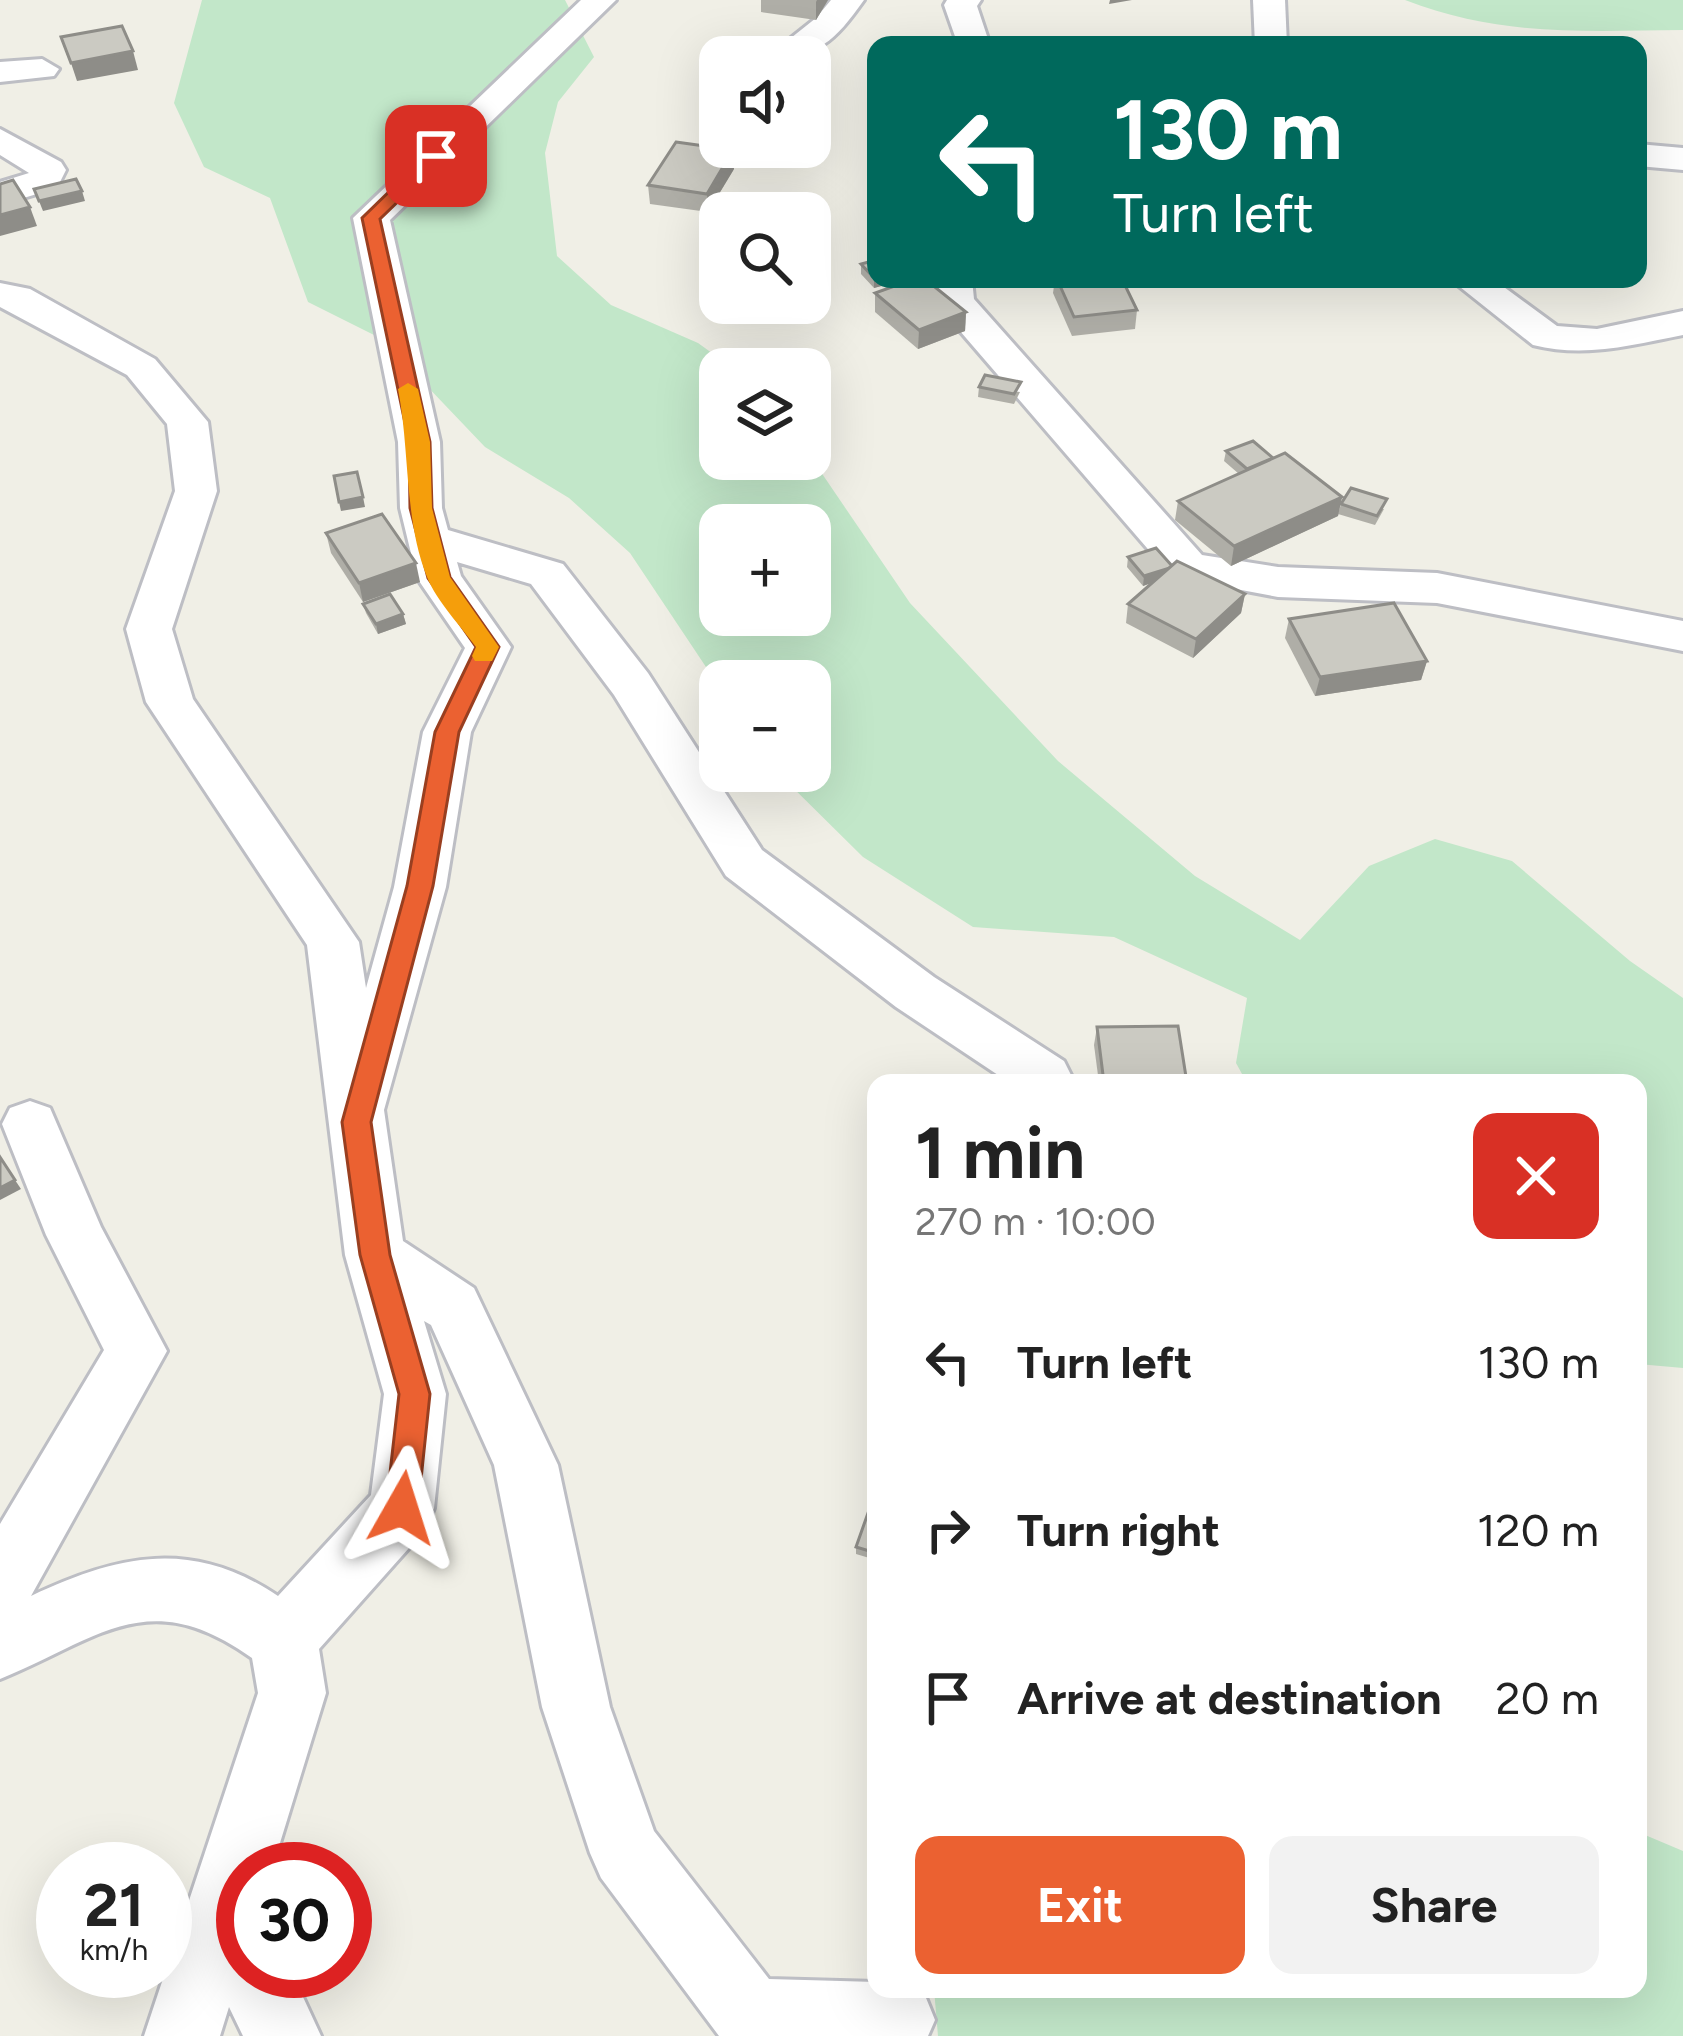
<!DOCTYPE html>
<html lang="en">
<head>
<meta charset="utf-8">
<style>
	:root { --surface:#fff; --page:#f2f2f2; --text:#222; --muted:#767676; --accent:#eb6131 }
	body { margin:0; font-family:Figtree,sans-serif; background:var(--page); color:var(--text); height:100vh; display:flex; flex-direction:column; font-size:45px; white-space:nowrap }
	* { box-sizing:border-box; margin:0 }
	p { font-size:39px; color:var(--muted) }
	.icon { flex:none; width:66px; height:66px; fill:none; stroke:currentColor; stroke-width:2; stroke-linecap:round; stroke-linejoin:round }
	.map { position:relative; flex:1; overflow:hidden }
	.panel { position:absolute; left:867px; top:1074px; width:780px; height:924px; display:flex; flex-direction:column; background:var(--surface); border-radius:24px; box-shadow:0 12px 48px #0002 }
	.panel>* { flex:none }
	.hud { position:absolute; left:867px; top:36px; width:780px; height:252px; border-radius:24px; box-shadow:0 12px 48px #0002; background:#00695c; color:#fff; overflow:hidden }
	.controls { position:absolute; left:699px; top:36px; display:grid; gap:24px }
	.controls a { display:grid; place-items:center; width:132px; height:132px; border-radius:24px; background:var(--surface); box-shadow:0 12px 48px #0002; font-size:60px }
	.speed { position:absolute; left:36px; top:1842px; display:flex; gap:24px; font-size:60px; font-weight:700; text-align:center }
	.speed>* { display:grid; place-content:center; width:156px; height:156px; border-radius:50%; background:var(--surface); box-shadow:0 12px 48px #0002; line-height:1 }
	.speed small { font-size:30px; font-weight:400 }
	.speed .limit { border:18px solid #d22; background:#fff; color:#111 }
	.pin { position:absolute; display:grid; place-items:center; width:102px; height:102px; color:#fff; margin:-51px; border-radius:24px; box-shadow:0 6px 18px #0006 }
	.me { position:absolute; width:132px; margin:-66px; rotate:6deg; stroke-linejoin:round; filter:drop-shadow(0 0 9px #0008) }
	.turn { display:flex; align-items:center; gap:42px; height:252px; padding:0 48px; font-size:54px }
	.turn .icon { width:156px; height:156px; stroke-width:2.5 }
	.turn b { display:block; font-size:84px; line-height:102px }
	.round { display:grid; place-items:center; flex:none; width:126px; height:126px; border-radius:24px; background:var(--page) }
	.summary { display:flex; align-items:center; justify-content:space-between; height:204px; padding:0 48px }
	h1 { font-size:72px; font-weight:700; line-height:90px }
	.button { display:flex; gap:24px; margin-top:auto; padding:24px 48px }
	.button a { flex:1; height:138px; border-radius:24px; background:var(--accent); color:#fff; font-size:48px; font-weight:700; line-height:138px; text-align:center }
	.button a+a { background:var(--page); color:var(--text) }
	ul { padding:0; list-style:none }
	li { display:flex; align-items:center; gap:36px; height:168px; padding:0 48px }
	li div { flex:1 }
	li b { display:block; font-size:45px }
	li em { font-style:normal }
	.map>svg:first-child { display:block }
	.green { fill:#c2e7c9; fill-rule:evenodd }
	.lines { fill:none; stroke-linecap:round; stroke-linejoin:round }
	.minor-casing { stroke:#bdbec4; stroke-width:6 }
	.minor { fill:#fff; fill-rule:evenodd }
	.wall { fill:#afaea7 }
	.shaded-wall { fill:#8e8d88 }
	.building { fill:#cbcac2; stroke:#8e8d88; stroke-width:3 }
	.route { fill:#eb6131; stroke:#993f20; stroke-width:3 }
	.slow { fill:#f59e0b }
</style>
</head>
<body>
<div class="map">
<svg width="1683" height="2036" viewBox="0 0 1683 2036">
	<rect width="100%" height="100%" fill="#f0efe6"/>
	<g class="green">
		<path d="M 202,0 L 565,0 L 594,57 L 558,102 L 545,153 L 557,256 L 611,305 L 698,343 L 734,369 L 720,369 L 720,459 L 810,456 L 910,603 L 1058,761 L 1195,876 L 1300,940 L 1369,866 L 1435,839 L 1512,861 L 1630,961 L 1683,998 L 1683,1368 L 1638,1364 L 1638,1083 L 1247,1083 L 1236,1063 L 1247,998 L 1114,937 L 973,927 L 863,857 L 776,771 L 810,771 L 810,681 L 720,681 L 720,688 L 630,553 L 569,498 L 485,447 L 382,339 L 308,302 L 270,198 L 204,167 L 174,103 ZM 720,525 L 810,525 L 810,615 L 720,615 Z"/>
		<path d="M 1405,0 L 1683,0 L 1683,30 C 1582,31 1502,37 1405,0 Z"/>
		<path d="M 1638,1832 L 1683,1851 L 1683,2036 L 938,2036 L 934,1989 L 1638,1989 Z"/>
	</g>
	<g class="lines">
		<defs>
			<g id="minor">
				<path d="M 581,0 L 616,0 L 390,220 L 440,442 L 442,508 L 448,530 L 563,564 L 648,673 L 762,850 L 934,977 L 1064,1061 L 1072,1077 L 1069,1083 L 1010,1083 L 896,1007 L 726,876 L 614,695 L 531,584 L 457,562 L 461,576 L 511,647 L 471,732 L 446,887 L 384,1110 L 403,1241 L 474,1288 L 558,1465 L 610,1707 L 654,1831 L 769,1979 L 876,1982 L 876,1989 L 924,1993 L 935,2020 L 928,2036 L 719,2036 L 601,1878 L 590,1853 L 542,1707 L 494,1465 L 431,1325 L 424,1321 L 446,1394 L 434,1508 L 425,1530 L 319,1649 L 326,1693 L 272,1869 L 243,1869 L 243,1971 L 291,1971 L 321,2036 L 243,2036 L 229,2007 L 220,2036 L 144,2036 L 258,1693 L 252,1658 C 148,1584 100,1638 0,1679 L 0,1524 L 104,1350 L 46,1235 L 2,1124 L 10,1108 L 30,1101 L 50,1108 L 101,1227 L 167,1351 L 31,1596 C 118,1555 192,1538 278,1596 L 371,1495 L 384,1394 L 345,1255 L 307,945 L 146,702 L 126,629 L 175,491 L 167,424 L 127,375 L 0,307 L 0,283 L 30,289 L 155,359 L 208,422 L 217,491 L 172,629 L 193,699 L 359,942 L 366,988 L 394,887 L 423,732 L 465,648 L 417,578 L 400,508 L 398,442 L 353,218 Z"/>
				<path d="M 831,0 L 864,0 C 834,42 819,57 767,57 L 816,18 Z"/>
				<path d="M 947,0 L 981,0 L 977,6 L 990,45 L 958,45 L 944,5 Z"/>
				<path d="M 1253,0 L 1285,0 L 1287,45 L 1255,45 Z"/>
				<path d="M 42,59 L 59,69 L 54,76 L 0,82 L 0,62 Z"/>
				<path d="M 0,129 L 61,162 L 66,170 L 57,188 L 0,205 L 0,182 L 29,173 L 0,155 Z"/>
				<path d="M 1638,144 L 1683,148 L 1683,170 L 1638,166 Z"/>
				<path d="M 934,279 L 972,279 L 974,299 L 1202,555 L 1278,567 L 1437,573 L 1683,621 L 1683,651 L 1437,603 L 1278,597 L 1172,577 L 941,309 Z"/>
				<path d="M 1450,279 L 1493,279 L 1557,326 L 1597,329 L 1683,311 L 1683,335 C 1632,345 1585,358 1533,345 Z"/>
			</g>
		</defs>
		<use href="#minor" class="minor-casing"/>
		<use href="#minor" class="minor"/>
	</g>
	<g class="wall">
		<path d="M 761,0 L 828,0 L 816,20 L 761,12 Z"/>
		<path d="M 734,169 L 708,212 L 650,204 L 648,185 Z"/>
		<path d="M 861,264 L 876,279 L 903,280 L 874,288 L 861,274 Z"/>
		<path d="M 1055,279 L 1122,279 L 1137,310 L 1135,329 L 1072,336 L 1053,293 Z"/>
		<path d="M 875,293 L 966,312 L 965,331 L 918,349 L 875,312 Z"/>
		<path d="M 979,387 L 1020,392 L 1014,404 L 978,397 Z"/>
		<path d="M 1226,451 L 1273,458 L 1342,497 L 1338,516 L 1231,566 L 1175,520 L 1178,501 L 1239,474 L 1224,461 Z"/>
		<path d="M 1341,504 L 1384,509 L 1375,525 L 1338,514 Z"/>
		<path d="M 326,533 L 420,582 L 363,602 L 331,553 Z"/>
		<path d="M 1128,557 L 1172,566 L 1245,594 L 1241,613 L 1193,658 L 1126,623 L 1128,604 L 1153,582 L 1143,586 L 1127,567 Z"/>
		<path d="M 363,604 L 403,614 L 406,624 L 378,634 L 366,613 Z"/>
		<path d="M 1289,619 L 1427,661 L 1421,680 L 1315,696 L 1285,638 Z"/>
		<path d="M 1097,1027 L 1187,1083 L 1099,1083 L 1094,1045 Z"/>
		<path d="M 876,1497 L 876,1560 L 856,1554 L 856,1547 Z"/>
	</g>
	<g class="shaded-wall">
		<path d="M 817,0 L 828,0 L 816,20 L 816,2 Z"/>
		<path d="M 1110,0 L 1132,0 L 1109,4 Z"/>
		<path d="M 133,51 L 138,70 L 77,81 L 71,63 Z"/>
		<path d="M 1645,102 L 1638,121 L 1638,103 Z"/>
		<path d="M 733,150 L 734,169 L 708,212 L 707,194 Z"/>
		<path d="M 82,191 L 85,201 L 43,211 L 39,201 Z"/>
		<path d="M 30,207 L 37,226 L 0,236 L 0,215 Z"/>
		<path d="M 876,277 L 876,279 L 903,280 L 874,288 L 874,278 Z"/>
		<path d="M 966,312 L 965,331 L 918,349 L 919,330 Z"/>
		<path d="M 363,497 L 365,507 L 341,511 L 339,502 Z"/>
		<path d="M 1342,497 L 1338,516 L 1231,566 L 1234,546 Z"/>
		<path d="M 416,563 L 420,582 L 363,602 L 359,583 Z"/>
		<path d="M 1173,567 L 1171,576 L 1143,586 L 1144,576 Z"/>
		<path d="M 1245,594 L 1241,613 L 1193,658 L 1196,639 Z"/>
		<path d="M 403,614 L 406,624 L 378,634 L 376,624 Z"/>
		<path d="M 1427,661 L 1421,680 L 1315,696 L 1320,677 Z"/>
		<path d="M 15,1180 L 21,1189 L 0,1200 L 0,1188 Z"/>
	</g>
	<g class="building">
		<path d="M 122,26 L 133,51 L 71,63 L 61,37 Z"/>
		<path d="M 676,142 L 733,150 L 707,194 L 648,185 Z"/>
		<path d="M 76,179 L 82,191 L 39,201 L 34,189 Z"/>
		<path d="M 13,180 L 30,207 L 0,215 L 0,184 Z"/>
		<path d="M 876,260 L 876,277 L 874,278 L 861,264 Z"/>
		<path d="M 914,279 L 925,279 L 966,312 L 919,330 L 875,293 Z"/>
		<path d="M 1057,279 L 1122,279 L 1137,310 L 1074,317 Z"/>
		<path d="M 985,375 L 1021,382 L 1014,394 L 979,387 Z"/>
		<path d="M 1253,441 L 1273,458 L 1247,469 L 1226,451 Z"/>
		<path d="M 1285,453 L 1342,497 L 1234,546 L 1178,501 Z"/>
		<path d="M 357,472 L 363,497 L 339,502 L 334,476 Z"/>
		<path d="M 1351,488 L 1387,499 L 1377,516 L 1341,504 Z"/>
		<path d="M 382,514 L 416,563 L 359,583 L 326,533 Z"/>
		<path d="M 1156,548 L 1173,567 L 1144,576 L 1128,557 Z"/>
		<path d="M 1177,561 L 1245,594 L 1196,639 L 1128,604 Z"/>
		<path d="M 390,594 L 403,614 L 376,624 L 363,604 Z"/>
		<path d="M 1394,603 L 1427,661 L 1320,677 L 1289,619 Z"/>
		<path d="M 1178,1026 L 1187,1083 L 1104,1083 L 1097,1027 Z"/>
		<path d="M 0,1157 L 15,1180 L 0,1188 Z"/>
		<path d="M 874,1496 L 876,1497 L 876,1553 L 856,1547 Z"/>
	</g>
	<path class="route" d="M 430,152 L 445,156 L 380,219 L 430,442 L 432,508 L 450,577 L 499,647 L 459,732 L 433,886 L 371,1122 L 390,1255 L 430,1394 L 418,1508 L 414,1519 L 402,1523 L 390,1519 L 386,1508 L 399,1394 L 360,1255 L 342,1122 L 407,886 L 435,732 L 476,647 L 428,578 L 410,508 L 409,442 L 362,218 Z"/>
	<path class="slow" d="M 408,383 L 418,389 L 430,442 L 432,508 L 450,577 L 499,647 L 492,661 L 475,661 L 472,656 L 476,647 C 461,626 437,602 427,577 C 404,520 410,450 398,389 Z"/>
</svg>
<div class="controls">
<a><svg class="icon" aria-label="sound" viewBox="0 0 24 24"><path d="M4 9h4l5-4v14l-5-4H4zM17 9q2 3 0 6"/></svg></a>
<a><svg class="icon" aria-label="search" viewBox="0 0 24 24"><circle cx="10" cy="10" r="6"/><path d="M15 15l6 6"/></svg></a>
<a><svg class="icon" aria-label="layers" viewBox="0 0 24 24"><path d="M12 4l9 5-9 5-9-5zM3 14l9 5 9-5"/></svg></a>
<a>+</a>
<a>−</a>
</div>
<div class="speed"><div>21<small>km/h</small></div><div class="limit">30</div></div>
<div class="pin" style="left:436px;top:156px;background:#d93025"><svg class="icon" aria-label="arrive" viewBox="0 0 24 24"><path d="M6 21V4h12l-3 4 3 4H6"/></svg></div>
<svg class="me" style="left:402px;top:1508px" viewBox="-20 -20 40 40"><path d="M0-17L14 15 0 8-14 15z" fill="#eb6131" stroke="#fff" stroke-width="4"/></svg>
<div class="hud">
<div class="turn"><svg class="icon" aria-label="left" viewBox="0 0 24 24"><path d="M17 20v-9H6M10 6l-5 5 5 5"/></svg><div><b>130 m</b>Turn left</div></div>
</div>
<section class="panel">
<div class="summary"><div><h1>1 min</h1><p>270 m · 10:00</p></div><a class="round" style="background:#d93025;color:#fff"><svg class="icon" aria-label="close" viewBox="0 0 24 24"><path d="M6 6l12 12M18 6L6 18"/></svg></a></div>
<ul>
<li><svg class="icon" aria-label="left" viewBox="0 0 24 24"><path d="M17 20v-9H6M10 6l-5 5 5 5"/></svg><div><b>Turn left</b></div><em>130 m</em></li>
<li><svg class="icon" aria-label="right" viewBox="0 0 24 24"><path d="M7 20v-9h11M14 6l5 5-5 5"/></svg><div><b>Turn right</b></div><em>120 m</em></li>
<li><svg class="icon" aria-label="arrive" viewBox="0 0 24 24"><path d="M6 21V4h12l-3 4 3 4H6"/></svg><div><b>Arrive at destination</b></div><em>20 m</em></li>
</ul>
<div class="button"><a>Exit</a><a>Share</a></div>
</section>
</div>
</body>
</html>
